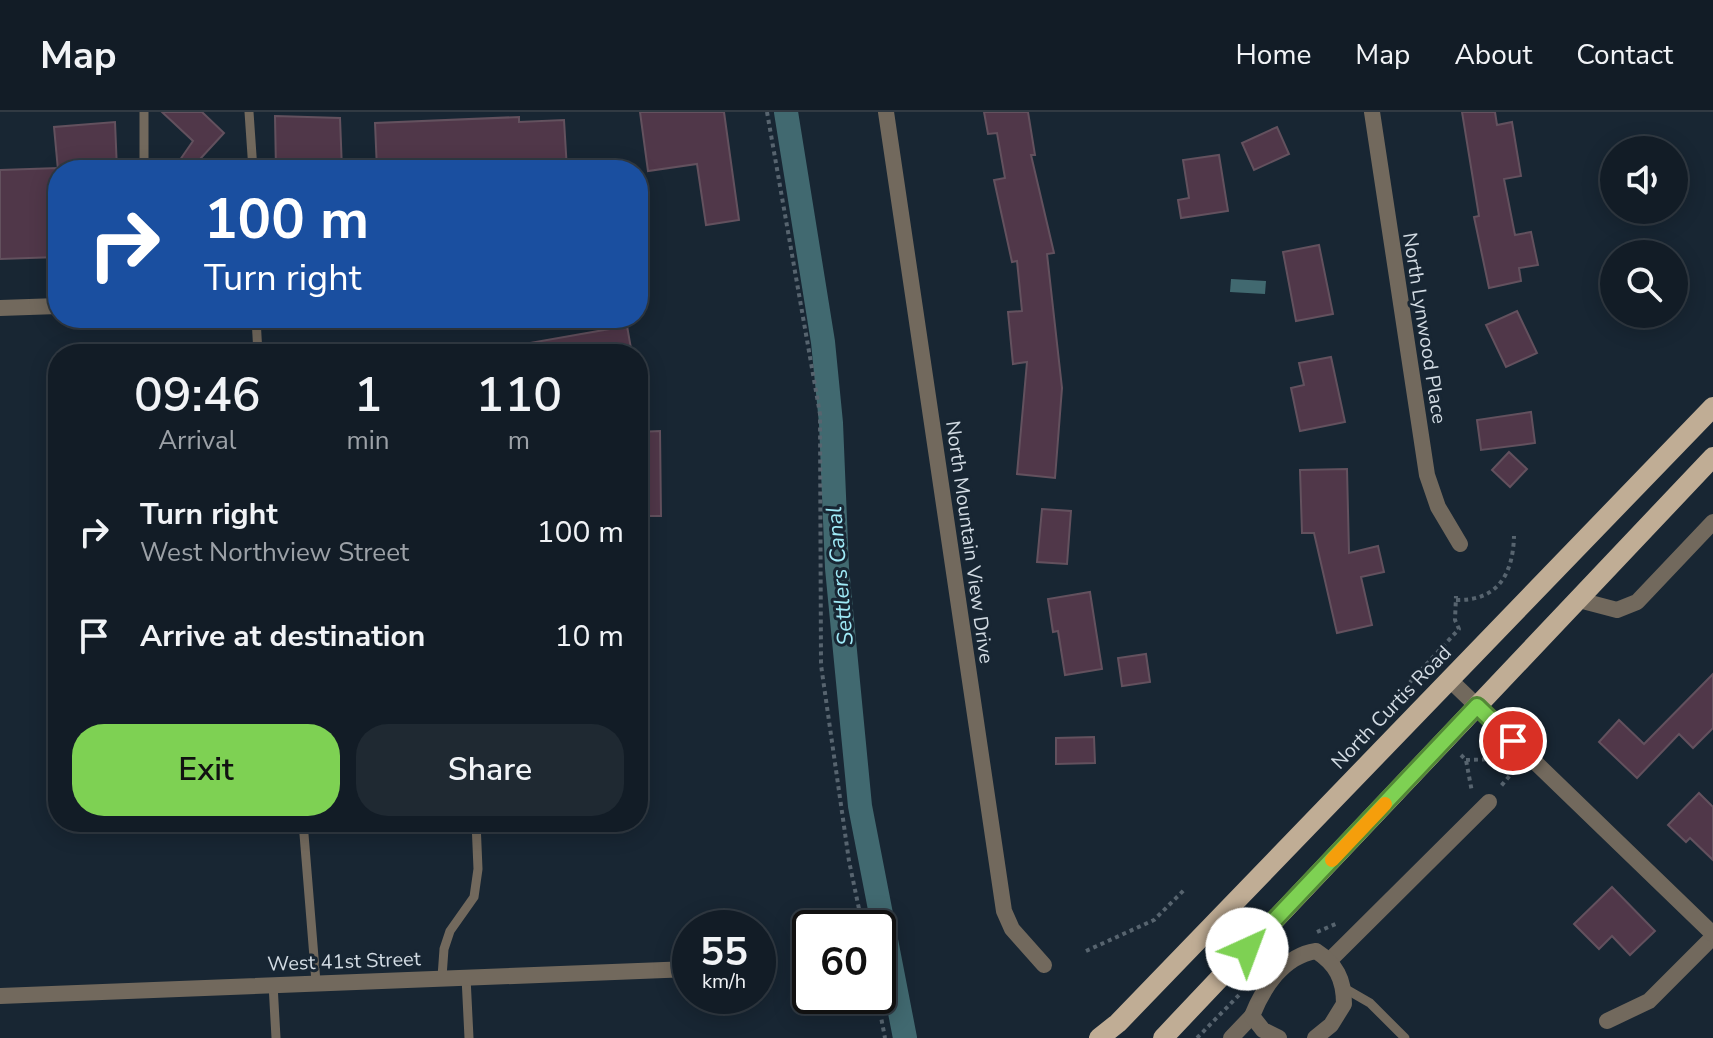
<!DOCTYPE html>
<html lang="en">
<head>
<meta charset="utf-8">
<style>
	:root { --surface:#121c26; --page:#1f2932; --text:#f1f3f6; --muted:#9ca1a7; --line:#313a43; --accent:#7ed153 }
	body { margin:0; font-family:"Nunito Sans",sans-serif; background:var(--page); color:var(--text); height:100vh; display:flex; flex-direction:column; font-size:30px; white-space:nowrap }
	* { box-sizing:border-box; margin:0 }
	p { font-size:26px; color:var(--muted) }
	.icon { flex:none; width:44px; height:44px; fill:none; stroke:currentColor; stroke-width:2; stroke-linecap:round; stroke-linejoin:round }
	.map { position:relative; flex:1; overflow:hidden }
	.panel { position:absolute; left:48px; top:232px; width:600px; height:488px; display:flex; flex-direction:column; background:var(--surface); border-radius:32px; box-shadow:0 4px 20px #0003,0 0 0 2px var(--line) }
	.panel>* { flex:none }
	.guide { position:absolute; left:48px; top:48px; width:600px; height:168px; border-radius:32px; box-shadow:0 4px 20px #0003,0 0 0 2px var(--line); background:#1a4fa0; color:#fff; overflow:hidden }
	.buttons { position:absolute; left:1600px; top:24px; display:grid; gap:16px }
	.buttons a { display:grid; place-items:center; width:88px; height:88px; border-radius:50%; background:var(--surface); box-shadow:0 4px 20px #0003,0 0 0 2px var(--line); font-size:40px }
	.speed { position:absolute; left:672px; top:798px; display:flex; gap:16px; font-size:40px; font-weight:700; text-align:center }
	.speed>* { display:grid; place-content:center; width:104px; height:104px; border-radius:50%; background:var(--surface); box-shadow:0 4px 20px #0003,0 0 0 2px var(--line); line-height:1 }
	.speed small { font-size:20px; font-weight:400 }
	.speed .limit { border:4px solid #111; border-radius:12px; background:#fff; color:#111 }
	.pin { position:absolute; display:grid; place-items:center; width:68px; height:68px; color:#fff; margin:-34px; border:4px solid #fff; border-radius:50%; box-shadow:0 2px 8px #0007 }
	.me { position:absolute; width:88px; margin:-44px; rotate:43deg; stroke-linejoin:round; filter:drop-shadow(0 0 6px #0008) }
	.turn { display:flex; align-items:center; gap:28px; height:168px; padding:0 24px; font-size:36px }
	.turn .icon { width:104px; height:104px; stroke-width:2.5 }
	.turn b { display:block; font-size:56px; line-height:68px }
	.eta { display:flex; justify-content:space-evenly; align-items:center; height:136px; text-align:center }
	.eta b { font-size:48px; font-weight:600; line-height:56px }
	.action { display:flex; gap:16px; margin-top:auto; padding:16px 24px }
	.action a { flex:1; height:92px; border-radius:32px; background:var(--accent); color:#111; font-size:32px; font-weight:600; line-height:92px; text-align:center }
	.action a+a { background:var(--page); color:var(--text) }
	ul { padding:0; list-style:none }
	li { display:flex; align-items:center; gap:24px; height:104px; padding:0 24px }
	li div { flex:1 }
	li b { display:block; font-size:30px }
	li em { font-style:normal }
	header { display:flex; align-items:center; gap:48px; box-sizing:border-box; height:112px; padding:0 40px; background:var(--surface); border-bottom:2px solid var(--line) }
	header strong { font-size:38px }
	nav { display:flex; gap:44px; margin-inline-start:auto; font-size:28px }
	.map>svg:first-child { display:block }
	.water { fill:#416970 }
	.lines { fill:none; stroke-linecap:round; stroke-linejoin:round }
	.canal { stroke:#416970; stroke-width:24 }
	.building { fill:#503749; stroke:#63515e; stroke-width:2 }
	.path { stroke:#57646f; stroke-width:4; stroke-dasharray:4 4; stroke-linecap:butt }
	.service { stroke:#72695d; stroke-width:9 }
	.minor { stroke:#72695d; stroke-width:16 }
	.tertiary { stroke:#72695d; stroke-width:16 }
	.primary { stroke:#c0ad95; stroke-width:20 }
	.route-casing { stroke:#528836; stroke-width:20 }
	.route { stroke:#7ed153; stroke-width:14 }
	.slow { stroke:#f59e0b; stroke-width:14 }
	.labels { text-anchor:middle; stroke-width:6; stroke-linejoin:round; paint-order:stroke }
	.street-label { font-size:20px; fill:#d2dbe3; stroke:#182633 }
	.water-label { font-size:22px; font-style:italic; fill:#9feaf7; stroke:#182633 }
</style>
</head>
<body>
<header>
<strong>Map</strong>
<nav><a>Home</a><a>Map</a><a>About</a><a>Contact</a></nav>
</header>
<div class="map">
<svg width="1713" height="926" viewBox="0 0 1713 926">
	<rect width="100%" height="100%" fill="#182633"/>
	<path class="water" d="M 1231,167 L 1266,169 L 1265,182 L 1230,180 Z"/>
	<g class="lines">
		<path class="canal" d="M 786,0 L 823,230 L 831,311 L 837,456 L 860,694 L 905,926"/>
	</g>
	<g class="building">
		<path d="M 162,0 L 202,0 L 224,21 L 190,58 L 173,58 L 193,29 Z"/>
		<path d="M 640,0 L 724,0 L 739,108 L 706,113 L 697,52 L 648,59 Z"/>
		<path d="M 984,0 L 1028,0 L 1035,43 L 1031,43 L 1054,141 L 1047,142 L 1062,276 L 1055,366 L 1017,362 L 1027,250 L 1013,252 L 1008,200 L 1022,199 L 1017,149 L 1012,150 L 994,68 L 1005,66 L 997,21 L 988,22 Z"/>
		<path d="M 1462,0 L 1495,0 L 1497,13 L 1512,10 L 1521,64 L 1504,67 L 1515,123 L 1531,120 L 1538,153 L 1519,156 L 1521,169 L 1489,176 L 1474,105 L 1479,104 Z"/>
		<path d="M 275,4 L 340,6 L 342,58 L 276,58 Z"/>
		<path d="M 519,5 L 519,10 L 564,8 L 567,58 L 377,58 L 375,11 Z"/>
		<path d="M 115,10 L 117,58 L 58,58 L 54,15 Z"/>
		<path d="M 1277,15 L 1289,42 L 1254,58 L 1242,31 Z"/>
		<path d="M 1219,43 L 1228,99 L 1181,106 L 1178,88 L 1189,86 L 1183,48 Z"/>
		<path d="M 58,56 L 58,145 L 0,147 L 0,58 Z"/>
		<path d="M 1319,133 L 1333,202 L 1296,209 L 1283,140 Z"/>
		<path d="M 1517,199 L 1537,241 L 1506,255 L 1486,213 Z"/>
		<path d="M 627,214 L 632,242 L 525,242 L 524,232 Z"/>
		<path d="M 1331,245 L 1345,310 L 1300,319 L 1291,276 L 1304,273 L 1299,251 Z"/>
		<path d="M 1531,300 L 1535,331 L 1481,338 L 1477,308 Z"/>
		<path d="M 660,319 L 661,404 L 638,404 L 638,320 Z"/>
		<path d="M 1509,340 L 1527,357 L 1510,375 L 1492,358 Z"/>
		<path d="M 1347,357 L 1349,441 L 1378,434 L 1384,460 L 1361,465 L 1372,513 L 1337,521 L 1314,421 L 1302,421 L 1300,358 Z"/>
		<path d="M 1042,397 L 1071,399 L 1067,452 L 1037,450 Z"/>
		<path d="M 1090,480 L 1102,557 L 1065,563 L 1058,519 L 1053,520 L 1048,487 Z"/>
		<path d="M 1146,542 L 1150,570 L 1122,574 L 1118,546 Z"/>
		<path d="M 1713,562 L 1713,616 L 1693,636 L 1679,622 L 1637,666 L 1599,630 L 1619,608 L 1644,632 Z"/>
		<path d="M 1094,625 L 1095,651 L 1056,652 L 1056,626 Z"/>
		<path d="M 1699,681 L 1713,695 L 1713,748 L 1690,726 L 1686,730 L 1668,713 Z"/>
		<path d="M 1612,775 L 1655,819 L 1630,843 L 1612,824 L 1599,837 L 1574,812 Z"/>
	</g>
	<g class="lines">
		<g class="path">
			<path d="M 767,0 L 820,302 L 821,553 L 849,749 L 863,816"/>
			<path d="M 1456,488 C 1498,489 1513,462 1514,424"/>
			<path d="M 1399,582 L 1459,517 L 1455,508 L 1456,484"/>
			<path d="M 1461,643 L 1466,648 L 1472,680"/>
			<path d="M 1466,648 L 1498,647 L 1512,661 L 1501,674"/>
			<path d="M 1317,820 L 1338,811"/>
			<path d="M 1086,839 L 1154,808 L 1186,776"/>
			<path d="M 877,884 L 885,926"/>
			<path d="M 1197,926 L 1240,882"/>
		</g>
		<g class="service">
			<path d="M 144,0 L 144,58"/>
			<path d="M 249,0 L 253,58"/>
			<path d="M 256,206 L 258,242"/>
			<path d="M 303,710 L 316,870"/>
			<path d="M 442,865 L 444,837 L 450,819 L 474,785 L 478,757 L 476,710"/>
			<path d="M 466,865 L 469,926"/>
			<path d="M 273,872 L 276,926"/>
			<path d="M 1344,876 L 1370,891 L 1405,926"/>
		</g>
		<g class="minor">
			<path d="M 886,0 L 1004,799 L 1012,817 L 1044,853"/>
			<path d="M 1372,0 L 1427,363 L 1438,395 L 1460,432"/>
			<path d="M 638,169 L 640,169"/>
			<path d="M 0,196 L 58,194"/>
			<path d="M 1579,488 L 1617,498 L 1637,490 L 1713,410"/>
			<path d="M 1330,848 L 1489,690"/>
			<path d="M 0,884 L 690,857"/>
			<path d="M 1607,909 L 1649,889 L 1713,825"/>
			<path d="M 1231,926 L 1252,904"/>
			<path d="M 1279,926 L 1263,918 L 1252,904 C 1263,876 1283,844 1316,839 C 1336,852 1344,867 1344,892 L 1331,913 L 1315,926"/>
		</g>
		<path class="tertiary" d="M 1451,569 L 1713,822"/>
		<g class="primary">
			<path d="M 1099,926 L 1118,911 L 1713,295"/>
			<path d="M 1163,926 L 1713,345"/>
		</g>
	</g>
	<g class="lines">
		<defs>
			<path id="route" d="M 1247,837 L 1477,594 L 1513,629"/>
		</defs>
		<use href="#route" class="route-casing"/>
		<use href="#route" class="route"/>
		<path class="slow" d="M 1332,748 L 1385,692"/>
	</g>
	<g class="labels">
		<g class="street-label">
			<text transform="translate(1425 216) rotate(81)" y="7">North Lynwood Place</text>
			<text transform="translate(970 430) rotate(82)" y="7">North Mountain View Drive</text>
			<text transform="translate(1391 595) rotate(-46)" y="7">North Curtis Road</text>
			<text transform="translate(344 849) rotate(-2)" y="7">West 41st Street</text>
		</g>
		<g class="water-label">
			<text transform="translate(839 464) rotate(-95)" y="8">Settlers Canal</text>
		</g>
	</g>
</svg>
<div class="buttons">
<a><svg class="icon" aria-label="sound" viewBox="0 0 24 24"><path d="M4 9h4l5-4v14l-5-4H4zM17 9q2 3 0 6"/></svg></a>
<a><svg class="icon" aria-label="search" viewBox="0 0 24 24"><circle cx="10" cy="10" r="6"/><path d="M15 15l6 6"/></svg></a>
</div>
<div class="speed"><div>55<small>km/h</small></div><div class="limit">60</div></div>
<div class="pin" style="left:1513px;top:629px;background:#d93025"><svg class="icon" aria-label="arrive" viewBox="0 0 24 24"><path d="M6 21V4h12l-3 4 3 4H6"/></svg></div>
<svg class="me" style="left:1247px;top:837px" viewBox="-20 -20 40 40"><circle r="19" fill="#fff"/><path d="M0-13L10 11 0 6-10 11z" fill="#7ed153"/></svg>
<div class="guide">
<div class="turn"><svg class="icon" aria-label="right" viewBox="0 0 24 24"><path d="M7 20v-9h11M14 6l5 5-5 5"/></svg><div><b>100 m</b>Turn right</div></div>
</div>
<section class="panel">
<div class="eta">
<div><b>09:46</b><p>Arrival</p></div>
<div><b>1</b><p>min</p></div>
<div><b>110</b><p>m</p></div>
</div>
<ul>
<li><svg class="icon" aria-label="right" viewBox="0 0 24 24"><path d="M7 20v-9h11M14 6l5 5-5 5"/></svg><div><b>Turn right</b><p>West Northview Street</p></div><em>100 m</em></li>
<li><svg class="icon" aria-label="arrive" viewBox="0 0 24 24"><path d="M6 21V4h12l-3 4 3 4H6"/></svg><div><b>Arrive at destination</b></div><em>10 m</em></li>
</ul>
<div class="action"><a>Exit</a><a>Share</a></div>
</section>
</div>
</body>
</html>
